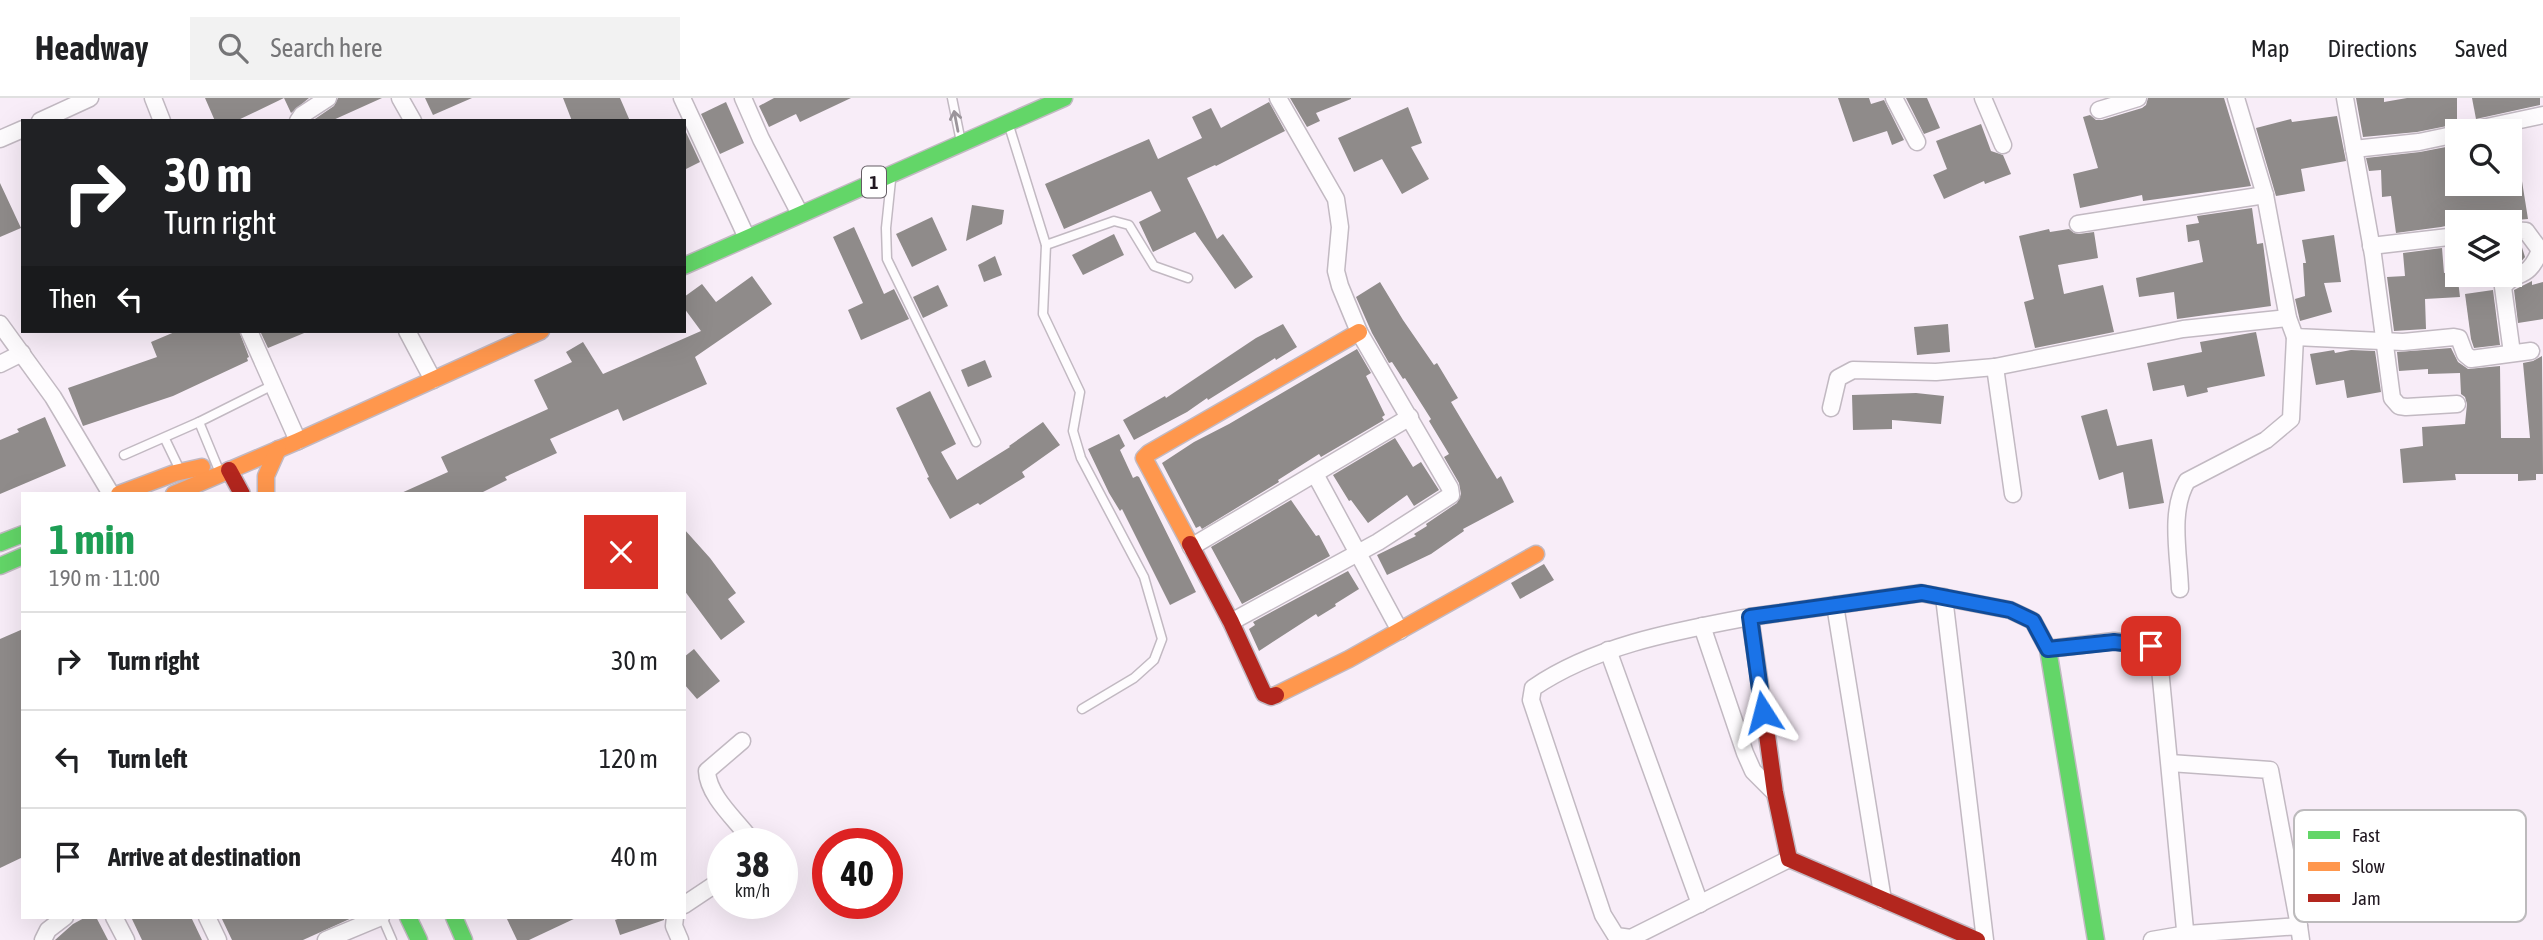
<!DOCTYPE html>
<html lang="en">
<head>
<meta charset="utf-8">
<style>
	:root { --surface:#fff; --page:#f2f2f2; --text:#202124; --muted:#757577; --line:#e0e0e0 }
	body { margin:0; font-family:"Asap Condensed",sans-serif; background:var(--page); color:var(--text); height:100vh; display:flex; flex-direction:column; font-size:26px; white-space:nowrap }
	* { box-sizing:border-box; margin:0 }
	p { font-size:23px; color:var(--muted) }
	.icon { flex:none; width:38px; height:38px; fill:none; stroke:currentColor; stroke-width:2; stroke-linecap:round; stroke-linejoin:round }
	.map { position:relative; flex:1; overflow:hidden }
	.side { position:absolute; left:21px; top:394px; width:665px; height:427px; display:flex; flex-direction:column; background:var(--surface); border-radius:0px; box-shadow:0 7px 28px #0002 }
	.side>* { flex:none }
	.top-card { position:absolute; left:21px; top:21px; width:665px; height:214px; border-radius:0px; box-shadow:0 7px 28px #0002; background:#202124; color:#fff; overflow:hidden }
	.fabs { position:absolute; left:2445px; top:21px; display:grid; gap:14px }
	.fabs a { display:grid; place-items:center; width:77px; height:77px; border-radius:0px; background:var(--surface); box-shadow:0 7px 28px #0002; font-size:35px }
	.speed { position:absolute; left:707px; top:730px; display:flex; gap:14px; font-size:35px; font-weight:700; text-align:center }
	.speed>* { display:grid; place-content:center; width:91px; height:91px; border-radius:50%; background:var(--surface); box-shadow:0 7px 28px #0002; line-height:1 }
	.speed small { font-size:18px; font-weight:400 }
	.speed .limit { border:10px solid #d22; background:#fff; color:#111 }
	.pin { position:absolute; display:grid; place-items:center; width:60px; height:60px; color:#fff; margin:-30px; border-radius:14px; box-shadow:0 4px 10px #0006 }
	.me { position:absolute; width:77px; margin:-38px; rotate:351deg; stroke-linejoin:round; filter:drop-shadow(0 0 5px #0008) }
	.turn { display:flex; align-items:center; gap:24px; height:147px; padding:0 28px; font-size:32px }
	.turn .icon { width:91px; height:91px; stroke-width:2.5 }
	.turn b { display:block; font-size:49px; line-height:60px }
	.then { display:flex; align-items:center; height:66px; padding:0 28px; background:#0003; gap:14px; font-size:26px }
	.round { display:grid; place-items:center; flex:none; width:74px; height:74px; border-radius:0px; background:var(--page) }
	.head { display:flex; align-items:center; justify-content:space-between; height:119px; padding:0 28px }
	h1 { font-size:42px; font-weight:700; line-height:52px; color:#1e9e55 }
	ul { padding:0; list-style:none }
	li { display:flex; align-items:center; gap:21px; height:98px; padding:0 28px; border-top:2px solid var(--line) }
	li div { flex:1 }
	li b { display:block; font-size:26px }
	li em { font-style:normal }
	header { display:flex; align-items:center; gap:42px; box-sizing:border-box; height:98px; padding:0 35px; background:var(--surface); border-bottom:2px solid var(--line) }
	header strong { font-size:33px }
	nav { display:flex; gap:38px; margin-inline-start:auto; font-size:24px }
	.search { width:490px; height:63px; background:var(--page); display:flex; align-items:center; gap:18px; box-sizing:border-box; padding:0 24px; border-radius:0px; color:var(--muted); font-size:26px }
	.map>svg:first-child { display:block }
	.building { fill:#8f8b8a }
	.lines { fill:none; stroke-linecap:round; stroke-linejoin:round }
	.lane-casing { stroke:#c2b9c2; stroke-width:11 }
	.street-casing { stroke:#c2b9c2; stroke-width:19 }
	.fast-casing { stroke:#c2b9c2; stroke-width:19 }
	.slow-casing { stroke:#c2b9c2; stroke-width:19 }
	.jam-casing { stroke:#c2b9c2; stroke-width:19 }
	.lane { stroke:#fefcfe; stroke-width:8 }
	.street { stroke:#fefcfe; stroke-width:16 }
	.fast { stroke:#63d668; stroke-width:16 }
	.slow { stroke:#ff974d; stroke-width:16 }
	.jam { stroke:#b3261e; stroke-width:16 }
	.oneway { stroke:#9b959b }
	.route-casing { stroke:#114b97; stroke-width:18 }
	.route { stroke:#1a73e8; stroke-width:12 }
	.labels { text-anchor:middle; stroke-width:7; stroke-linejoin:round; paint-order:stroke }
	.shield { fill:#fff; stroke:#645d64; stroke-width:2 }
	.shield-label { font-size:19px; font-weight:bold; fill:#211821 }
	.key { fill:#fff; stroke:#bcbabc; stroke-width:2 }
	.key-label { font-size:19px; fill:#211821 }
</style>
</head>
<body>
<header>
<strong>Headway</strong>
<div class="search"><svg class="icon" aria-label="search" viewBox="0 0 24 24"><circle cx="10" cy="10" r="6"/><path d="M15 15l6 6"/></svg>Search here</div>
<nav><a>Map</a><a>Directions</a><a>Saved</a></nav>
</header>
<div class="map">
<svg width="2543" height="842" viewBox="0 0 2543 842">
	<rect width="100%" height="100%" fill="#f8edf8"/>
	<g class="building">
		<path d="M 205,0 L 309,0 L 291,15 L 284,0 L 236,23 L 215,23 Z"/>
		<path d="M 338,0 L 382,0 L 331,23 L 312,23 L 334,8 Z"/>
		<path d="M 425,0 L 472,0 L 433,17 Z"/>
		<path d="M 563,0 L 620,0 L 630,23 L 572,23 Z"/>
		<path d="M 774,0 L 851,0 L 800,24 L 796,16 L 769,29 L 759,8 Z"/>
		<path d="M 1290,0 L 1351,0 L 1351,1 L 1316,15 L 1320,23 L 1307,29 Z"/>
		<path d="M 1838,0 L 1869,0 L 1871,6 L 1884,2 L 1904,42 L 1892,47 L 1887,33 L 1853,44 Z"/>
		<path d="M 1906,0 L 1927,0 L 1940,30 L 1924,36 Z"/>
		<path d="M 2148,0 L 2224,0 L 2251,88 L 2143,103 L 2142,97 L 2080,110 L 2073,76 L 2098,70 L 2083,19 L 2090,17 L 2096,22 L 2102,22 L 2142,10 L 2146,7 Z"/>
		<path d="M 2356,0 L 2384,0 L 2384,4 L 2407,0 L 2457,0 L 2457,26 L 2417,34 L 2363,39 Z"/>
		<path d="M 2472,0 L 2540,0 L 2540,7 L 2476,21 Z"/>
		<path d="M 726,4 L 744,45 L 720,56 L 701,16 Z"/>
		<path d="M 1269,4 L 1285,33 L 1216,68 L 1215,67 L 1187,80 L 1217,141 L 1223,136 L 1253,179 L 1235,191 L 1195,134 L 1153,154 L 1139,124 L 1161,113 L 1151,93 L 1064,131 L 1045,86 L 1149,41 L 1158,61 L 1202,40 L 1192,19 L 1211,10 L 1221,30 Z"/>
		<path d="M 1408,9 L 1422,45 L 1411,49 L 1429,81 L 1402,96 L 1382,61 L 1354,74 L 1338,40 Z"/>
		<path d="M 2337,18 L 2346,63 L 2301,71 L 2305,93 L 2276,98 L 2256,30 L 2291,21 L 2292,24 Z"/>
		<path d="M 1981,26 L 1991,53 L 2003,57 L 2011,76 L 1985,86 L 1984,83 L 1944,101 L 1933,77 L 1947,71 L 1936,43 Z"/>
		<path d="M 684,30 L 700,64 L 684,72 Z"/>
		<path d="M 2451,48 L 2457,75 L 2457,98 L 2487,91 L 2486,86 L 2510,86 L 2510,59 L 2518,58 L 2528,121 L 2492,124 L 2491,118 L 2441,129 L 2396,135 L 2391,98 L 2382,99 L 2381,72 L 2369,73 L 2366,60 L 2420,54 Z"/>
		<path d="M 0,85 L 21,130 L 0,139 Z"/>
		<path d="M 972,107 L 1004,112 L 1002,126 L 966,143 Z"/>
		<path d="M 2252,110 L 2257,146 L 2263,145 L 2271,208 L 2177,221 L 2174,194 L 2139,199 L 2136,180 L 2203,164 L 2199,142 L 2188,144 L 2186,127 L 2199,125 L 2197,118 Z"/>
		<path d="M 932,119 L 947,152 L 912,169 L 896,136 Z"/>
		<path d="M 854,129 L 884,196 L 894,191 L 909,221 L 861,242 L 848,212 L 863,205 L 833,139 Z"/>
		<path d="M 2049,131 L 2050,134 L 2069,131 L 2074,135 L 2079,136 L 2094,134 L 2098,160 L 2058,167 L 2064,196 L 2103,187 L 2114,234 L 2035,250 L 2024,204 L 2034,201 L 2019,138 Z"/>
		<path d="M 1114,136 L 1124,157 L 1083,177 L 1072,157 Z"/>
		<path d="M 2334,137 L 2341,184 L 2324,185 L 2332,214 L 2300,223 L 2295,201 L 2305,198 L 2303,165 L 2306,165 L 2302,142 Z"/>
		<path d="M 2510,142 L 2520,143 L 2525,159 L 2520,165 L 2510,170 Z"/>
		<path d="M 2442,150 L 2444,175 L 2457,174 L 2460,199 L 2425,201 L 2426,231 L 2394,233 L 2387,179 L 2405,178 L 2403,155 Z"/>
		<path d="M 995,158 L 1002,177 L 984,184 L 978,167 Z"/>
		<path d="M 752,178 L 772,206 L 695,259 L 707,286 L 623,323 L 618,311 L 550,341 L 557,355 L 505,379 L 507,382 L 479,396 L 399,396 L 448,374 L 441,359 L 548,311 L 534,282 L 572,264 L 566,254 L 583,244 L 603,276 L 701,233 L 684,210 L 684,199 L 702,186 L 716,204 Z"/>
		<path d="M 2532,183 L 2532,187 L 2543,184 L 2543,221 L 2518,225 L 2514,192 Z"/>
		<path d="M 1380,184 L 1403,222 L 1434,267 L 1437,265 L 1458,300 L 1451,304 L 1497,381 L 1501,378 L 1514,404 L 1463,431 L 1464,433 L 1431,456 L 1387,477 L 1377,457 L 1416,438 L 1414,436 L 1427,428 L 1426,426 L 1457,405 L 1461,396 L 1459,385 L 1444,359 L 1449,356 L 1429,323 L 1431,321 L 1405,280 L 1403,281 L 1392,264 L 1389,265 L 1372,235 L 1356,199 Z"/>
		<path d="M 938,187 L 948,208 L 923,220 L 913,199 Z"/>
		<path d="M 2493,192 L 2500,247 L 2474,250 L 2471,241 L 2465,196 Z"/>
		<path d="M 1283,226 L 1297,249 L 1276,262 L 1275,260 L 1208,302 L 1207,300 L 1187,314 L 1134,342 L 1123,322 L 1165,298 L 1166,300 L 1256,240 Z"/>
		<path d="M 1948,226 L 1950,254 L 1917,257 L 1914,229 Z"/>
		<path d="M 177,233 L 239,233 L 249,259 L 247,260 L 248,263 L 173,298 L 83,328 L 68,290 L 157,259 L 151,244 Z"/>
		<path d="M 260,233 L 309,233 L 268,250 Z"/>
		<path d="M 2256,234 L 2265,278 L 2207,290 L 2208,294 L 2187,299 L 2184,287 L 2153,293 L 2147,265 L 2202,254 L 2200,244 Z"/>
		<path d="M 2451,250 L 2458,264 L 2468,271 L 2500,268 L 2501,340 L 2530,340 L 2523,265 L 2533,263 L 2542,258 L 2543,376 L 2536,376 L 2536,382 L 2518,383 L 2518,376 L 2455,376 L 2456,382 L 2403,385 L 2400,351 L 2423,348 L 2422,329 L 2465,326 L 2467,306 L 2465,299 L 2461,296 L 2460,275 L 2428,276 L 2428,271 L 2399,273 L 2397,254 Z"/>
		<path d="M 1357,251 L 1371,275 L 1366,278 L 1385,317 L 1382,319 L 1384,322 L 1321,359 L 1319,356 L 1278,382 L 1279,384 L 1202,431 L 1200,428 L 1196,430 L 1162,365 L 1194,344 L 1229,326 Z"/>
		<path d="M 2334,252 L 2335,255 L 2351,252 L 2375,253 L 2381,294 L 2347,300 L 2344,282 L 2316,287 L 2310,256 Z"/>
		<path d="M 985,262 L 992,279 L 968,289 L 961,272 Z"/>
		<path d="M 930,293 L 956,346 L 941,354 L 957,382 L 1010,349 L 1009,348 L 1043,324 L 1060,347 L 1022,374 L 1025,379 L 980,407 L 978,405 L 950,421 L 927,380 L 929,379 L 896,310 Z"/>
		<path d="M 1916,295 L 1944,298 L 1941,326 L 1892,322 L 1892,331 L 1853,332 L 1852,297 Z"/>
		<path d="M 2107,311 L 2117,348 L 2152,341 L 2164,405 L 2129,411 L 2123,374 L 2099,382 L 2081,318 Z"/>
		<path d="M 45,319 L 66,368 L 0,396 L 0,342 L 19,334 L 17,331 Z"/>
		<path d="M 1119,336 L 1125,348 L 1120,352 L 1133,380 L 1137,378 L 1139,379 L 1196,494 L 1170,507 L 1122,411 L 1120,413 L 1109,395 L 1088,351 Z"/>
		<path d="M 1395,340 L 1413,369 L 1421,364 L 1439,392 L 1414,408 L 1407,397 L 1368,425 L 1351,402 L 1349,403 L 1333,377 Z"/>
		<path d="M 1291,402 L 1316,438 L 1319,437 L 1330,458 L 1242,506 L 1211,449 Z"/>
		<path d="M 684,431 L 710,460 L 736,495 L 728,501 L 745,524 L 721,542 L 684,492 Z"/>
		<path d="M 1544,466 L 1554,482 L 1520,501 L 1511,485 Z"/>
		<path d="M 1348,473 L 1359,491 L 1335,506 L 1336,508 L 1318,519 L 1316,516 L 1259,553 L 1249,531 L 1255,527 L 1253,524 Z"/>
		<path d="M 23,531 L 23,759 L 0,770 L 0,541 Z"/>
		<path d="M 694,551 L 720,583 L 697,601 L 684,586 L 684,559 Z"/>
		<path d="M 86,819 L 96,819 L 108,842 L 55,842 L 73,826 Z"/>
		<path d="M 131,819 L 191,819 L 202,842 L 142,842 Z"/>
		<path d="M 221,819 L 354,819 L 303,842 L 232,842 Z"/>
		<path d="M 506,819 L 578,819 L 529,842 L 517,842 Z"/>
		<path d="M 623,819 L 664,819 L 664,822 L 620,837 L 615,822 Z"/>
	</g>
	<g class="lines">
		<defs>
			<g id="lane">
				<path d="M 952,0 L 960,39"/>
				<path d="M 1010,31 L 1046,147 L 1043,216 L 1080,294 L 1073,333 L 1081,360 L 1144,479 L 1162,541 L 1154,562 L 1134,580 L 1082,611"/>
				<path d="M 891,82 L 886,130 L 887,161 L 976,344"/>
				<path d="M 1046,147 L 1114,123 L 1129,127 L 1154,168 L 1188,180"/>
				<path d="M 165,341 L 179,370"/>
				<path d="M 124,357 L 199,324"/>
				<path d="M 218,370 L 199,324 L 273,287"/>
				<path d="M 382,819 L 392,842"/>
			</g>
			<g id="street">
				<path d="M 153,0 L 162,23"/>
				<path d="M 400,0 L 413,23"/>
				<path d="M 682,0 L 747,140"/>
				<path d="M 743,0 L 761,41 L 800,116"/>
				<path d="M 1894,0 L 1917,44"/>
				<path d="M 1983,0 L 2003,47"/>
				<path d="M 2345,0 L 2373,157 L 2392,300 L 2399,308 L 2406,309 L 2457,306"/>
				<path d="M 2099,12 L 2138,0"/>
				<path d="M 40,23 L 90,0"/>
				<path d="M 298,23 L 302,17 L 328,0"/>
				<path d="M 2468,33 L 2543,17"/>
				<path d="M 0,41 L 23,31"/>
				<path d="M 2354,51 L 2419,44 L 2457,36"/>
				<path d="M 2265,97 L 2288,220 L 2295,239 L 2403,244 L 2454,239 L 2459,240 L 2465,256 L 2471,261 L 2531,253"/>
				<path d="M 2078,126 L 2265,97 L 2236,0"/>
				<path d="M 2510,132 L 2526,133 L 2540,152"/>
				<path d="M 2371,148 L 2457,138"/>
				<path d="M 0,226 L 53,299 L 111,396"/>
				<path d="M 249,233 L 298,343"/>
				<path d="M 407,233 L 433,282"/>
				<path d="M 2512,255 L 2503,189 C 2516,171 2528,184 2540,152"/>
				<path d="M 0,266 L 22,255"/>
				<path d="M 1995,269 L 2013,396"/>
				<path d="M 1831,310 L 1838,280 L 1853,272 L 1936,274 L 1995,269 L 2183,231 L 2288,220"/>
				<path d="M 1315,376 L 1400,533"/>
				<path d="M 1191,449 L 1410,319"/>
				<path d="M 2180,491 C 2179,457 2169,413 2187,383 L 2266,342 L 2291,321 L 2295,239"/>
				<path d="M 1944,499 L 1985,842"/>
				<path d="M 1835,507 L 1883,802"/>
				<path d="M 1750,519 C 1676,533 1596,547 1533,590 L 1531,602 L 1603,817 L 1616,838 L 1631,840 L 1789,761"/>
				<path d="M 1231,524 L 1378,444 L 1451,397 L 1450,390 L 1359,234 L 1340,188 L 1336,173 L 1340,129 L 1336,101 L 1278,0"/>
				<path d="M 1702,528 L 1745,655 L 1753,673 L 1775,695"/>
				<path d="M 2048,551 L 2114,543 L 2151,548 L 2159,560 L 2186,842"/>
				<path d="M 1608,552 L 1700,806"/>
				<path d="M 742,643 L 707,673 C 708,697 734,720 748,738 L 749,746"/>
				<path d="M 2170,665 L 2270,672 L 2299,828"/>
				<path d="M 684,807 L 723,781"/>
				<path d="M 114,819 L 126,842"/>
				<path d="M 207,819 L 218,842"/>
				<path d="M 675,819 L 674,828 L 680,842"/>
				<path d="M 43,842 L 48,832 L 65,819"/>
				<path d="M 326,842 L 381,819"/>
				<path d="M 2152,842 L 2187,836 L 2299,828 L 2301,842"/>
			</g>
			<g id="fast">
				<path d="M 684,168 L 1064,0"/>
				<path d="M 0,445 L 23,436"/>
				<path d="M 0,468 L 23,458"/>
				<path d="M 1763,608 L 1750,519 L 1921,495 L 2010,512 L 2033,523 L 2048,551 L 2096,842"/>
				<path d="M 408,819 L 419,842"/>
				<path d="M 454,819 L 464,842"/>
			</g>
			<g id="slow">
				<path d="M 119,396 L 175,375 L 202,369"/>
				<path d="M 174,396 L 298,343 L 541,233"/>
				<path d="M 266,396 L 266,378 L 278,351"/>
				<path d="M 1190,446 L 1144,360 L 1149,355 L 1359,234"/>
				<path d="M 1276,597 L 1349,561 L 1536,456"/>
			</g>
			<g id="jam">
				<path d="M 229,372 L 242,396"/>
				<path d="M 1190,446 L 1231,524 L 1264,596 L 1271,599 L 1276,597"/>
				<path d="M 1763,608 L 1775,695 L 1789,761 L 1977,842"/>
			</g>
		</defs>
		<use href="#lane" class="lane-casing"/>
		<use href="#street" class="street-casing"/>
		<use href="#fast" class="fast-casing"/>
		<use href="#slow" class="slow-casing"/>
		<use href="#jam" class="jam-casing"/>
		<use href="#lane" class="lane"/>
		<use href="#street" class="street"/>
		<use href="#fast" class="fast"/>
		<use href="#slow" class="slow"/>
		<use href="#jam" class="jam"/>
	</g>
	<defs><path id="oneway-shaft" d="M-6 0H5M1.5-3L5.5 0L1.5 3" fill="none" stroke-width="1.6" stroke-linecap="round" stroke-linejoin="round" transform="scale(1.75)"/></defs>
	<use class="oneway" href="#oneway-shaft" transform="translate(956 23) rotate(-101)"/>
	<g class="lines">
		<defs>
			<path id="route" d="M 1763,614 L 1750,519 L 1922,495 L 2010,512 L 2033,523 L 2048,551 L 2114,544 L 2151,548"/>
		</defs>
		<use href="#route" class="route-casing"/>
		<use href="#route" class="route"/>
	</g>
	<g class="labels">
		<rect class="shield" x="862" y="68.5" width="24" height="31" rx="5"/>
		<g class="shield-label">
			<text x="874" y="91">1</text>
		</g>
	</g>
	<rect x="2294" y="712" width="232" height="112" rx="10" class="key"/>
	<rect x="2308" y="733" width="32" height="8" fill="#63d668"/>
	<rect x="2308" y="764" width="32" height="9" fill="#ff974d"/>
	<rect x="2308" y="796" width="32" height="8" fill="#b3261e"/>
	<g class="key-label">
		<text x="2352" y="744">Fast</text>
		<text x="2352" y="775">Slow</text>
		<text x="2352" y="807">Jam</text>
	</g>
</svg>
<div class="fabs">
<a><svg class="icon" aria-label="search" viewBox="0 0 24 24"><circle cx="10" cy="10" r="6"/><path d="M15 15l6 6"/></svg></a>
<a><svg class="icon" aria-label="layers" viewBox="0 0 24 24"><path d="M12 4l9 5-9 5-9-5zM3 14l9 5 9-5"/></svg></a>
</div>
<div class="speed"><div>38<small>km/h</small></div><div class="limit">40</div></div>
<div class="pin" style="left:2151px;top:548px;background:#d93025"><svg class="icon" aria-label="arrive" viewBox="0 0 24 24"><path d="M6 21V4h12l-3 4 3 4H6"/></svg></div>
<svg class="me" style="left:1763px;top:614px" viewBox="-20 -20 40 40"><path d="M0-17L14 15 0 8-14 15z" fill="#1a73e8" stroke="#fff" stroke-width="4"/></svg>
<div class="top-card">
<div class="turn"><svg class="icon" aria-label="right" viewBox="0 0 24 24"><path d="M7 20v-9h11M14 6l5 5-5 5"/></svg><div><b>30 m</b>Turn right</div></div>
<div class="then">Then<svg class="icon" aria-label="left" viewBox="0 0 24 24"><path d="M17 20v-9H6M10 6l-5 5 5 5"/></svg></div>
</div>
<section class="side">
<div class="head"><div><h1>1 min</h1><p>190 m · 11:00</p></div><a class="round" style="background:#d93025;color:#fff"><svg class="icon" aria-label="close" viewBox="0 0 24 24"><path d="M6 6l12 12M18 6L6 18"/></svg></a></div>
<ul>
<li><svg class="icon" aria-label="right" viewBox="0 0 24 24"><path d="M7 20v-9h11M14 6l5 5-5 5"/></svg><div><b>Turn right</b></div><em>30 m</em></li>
<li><svg class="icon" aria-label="left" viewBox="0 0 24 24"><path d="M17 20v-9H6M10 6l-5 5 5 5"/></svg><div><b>Turn left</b></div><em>120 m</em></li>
<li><svg class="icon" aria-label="arrive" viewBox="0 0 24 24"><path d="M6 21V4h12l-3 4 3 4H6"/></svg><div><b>Arrive at destination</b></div><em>40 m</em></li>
</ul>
</section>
</div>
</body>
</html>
